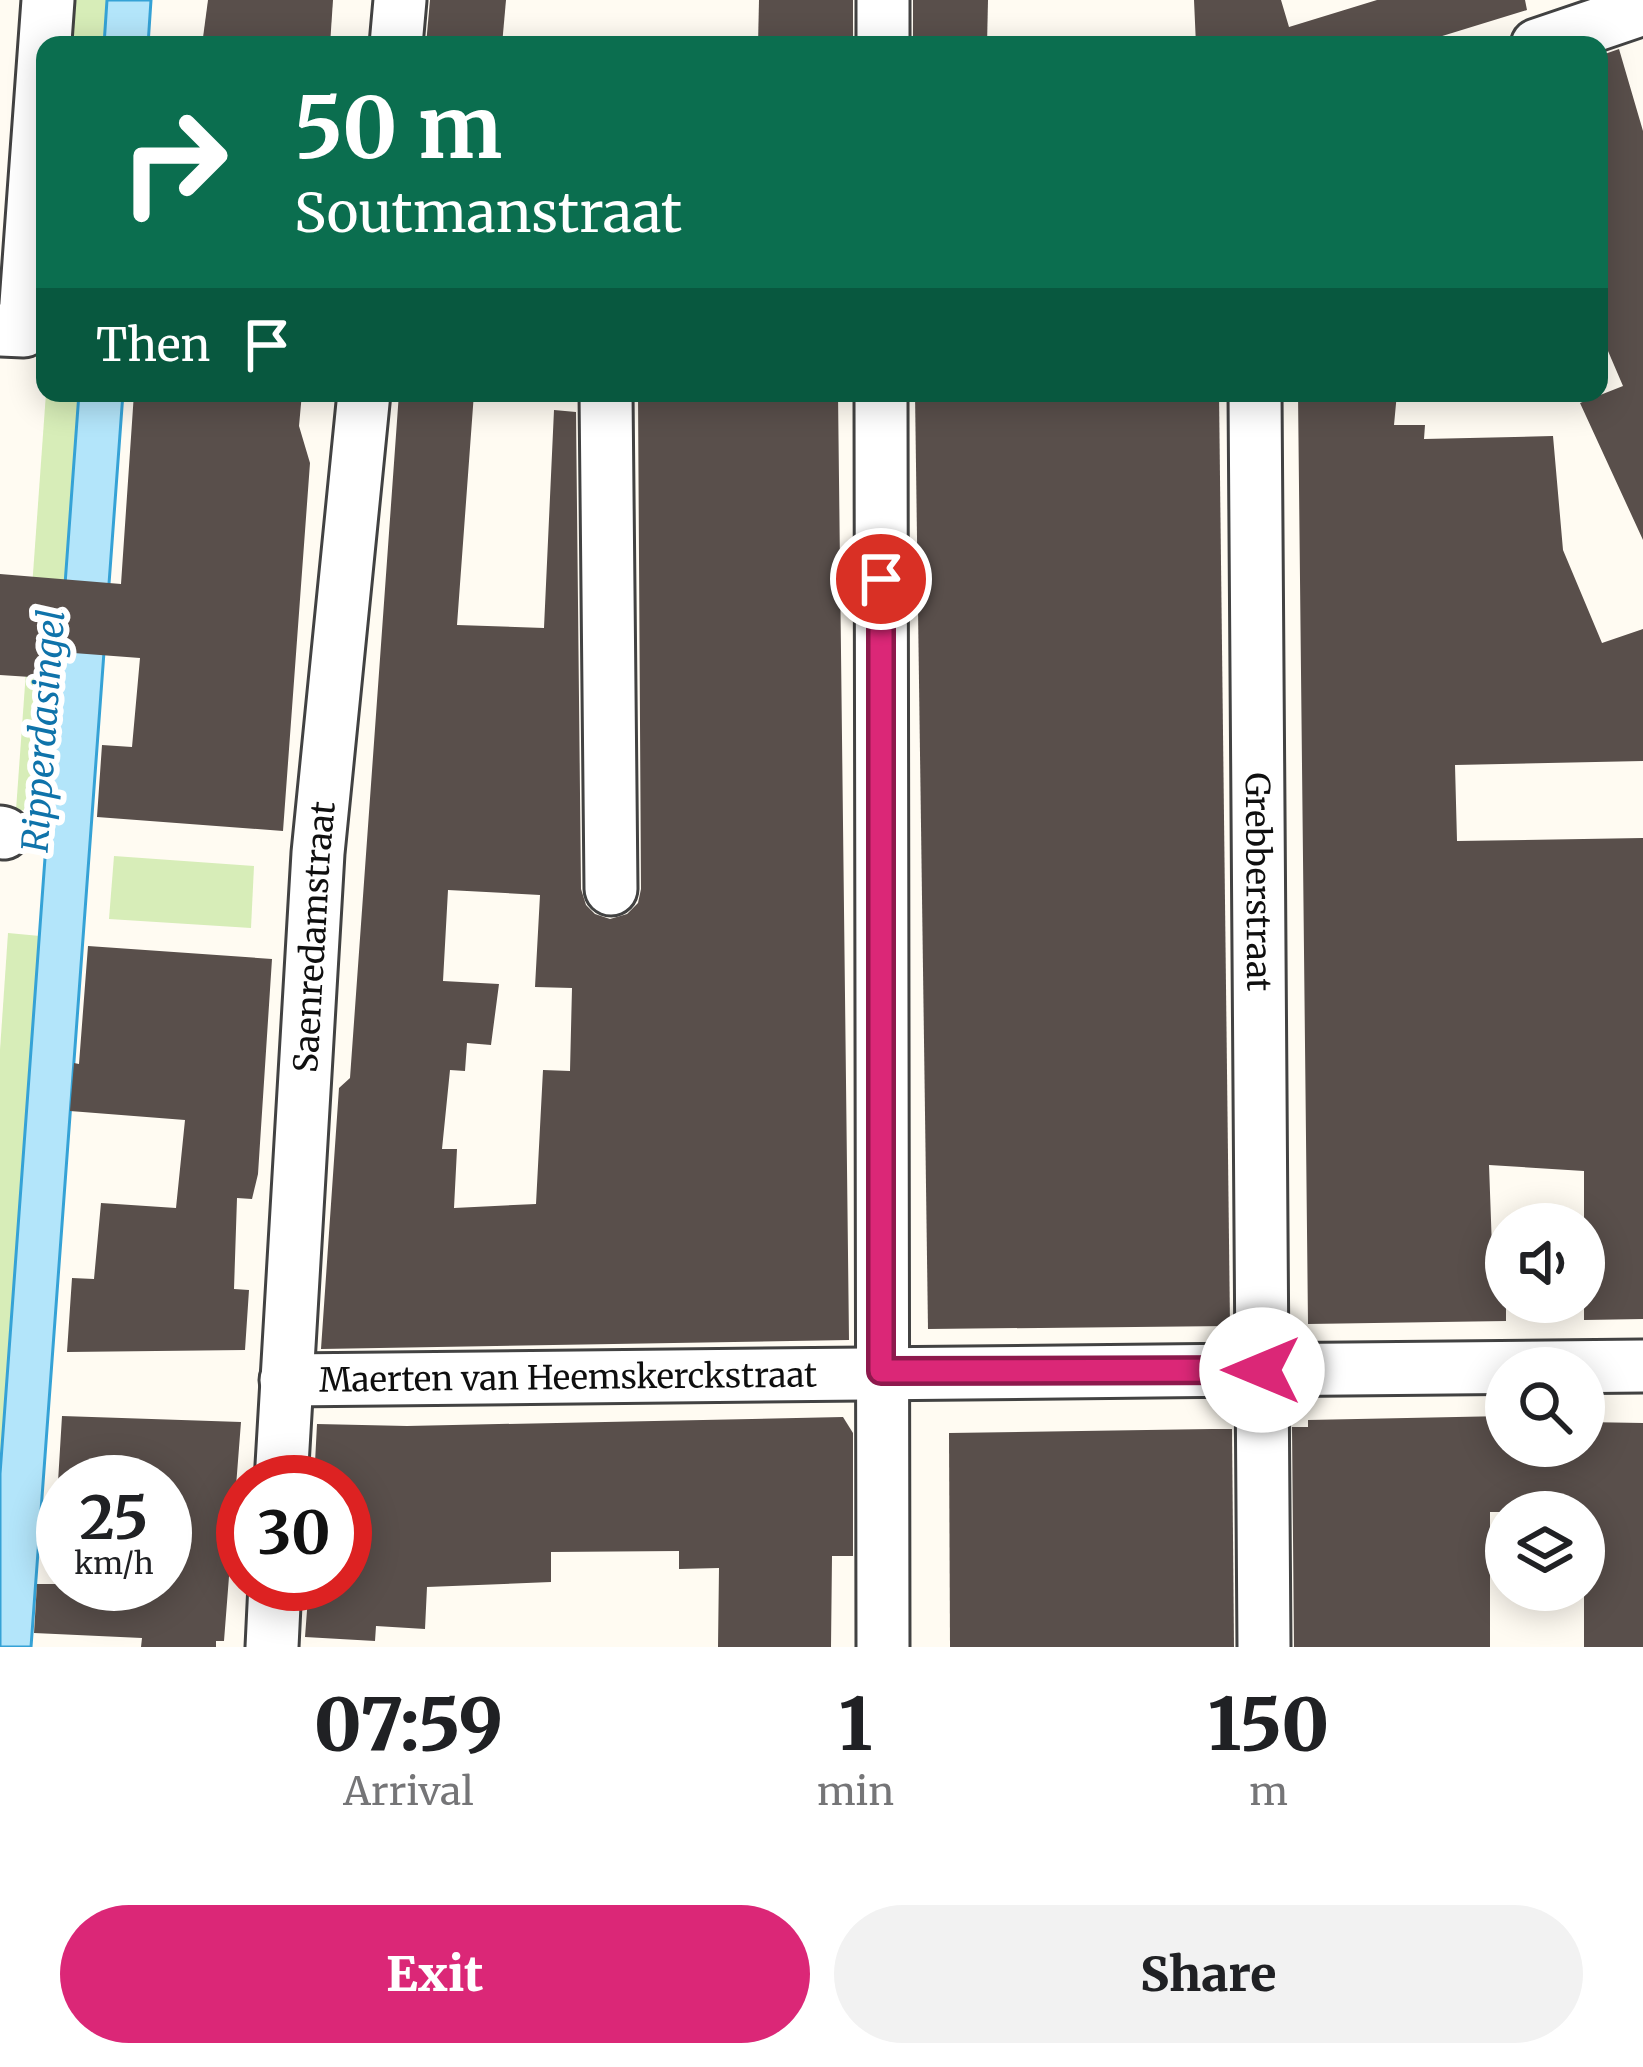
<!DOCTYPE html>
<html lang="en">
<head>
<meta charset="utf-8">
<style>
	:root { --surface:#fff; --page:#f2f2f2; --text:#202124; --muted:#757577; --accent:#db2777 }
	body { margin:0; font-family:Merriweather,serif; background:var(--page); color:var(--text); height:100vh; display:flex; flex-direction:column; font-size:45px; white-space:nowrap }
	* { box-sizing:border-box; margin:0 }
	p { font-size:39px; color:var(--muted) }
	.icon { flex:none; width:66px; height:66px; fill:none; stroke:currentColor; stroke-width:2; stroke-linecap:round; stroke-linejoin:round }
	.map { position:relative; height:1647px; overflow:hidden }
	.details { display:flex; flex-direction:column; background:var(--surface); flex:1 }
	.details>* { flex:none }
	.banner { position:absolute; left:36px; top:36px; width:1572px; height:366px; border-radius:24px; box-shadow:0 6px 30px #0003; background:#0b6e4f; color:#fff; overflow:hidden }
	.fabs { position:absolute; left:1485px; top:1203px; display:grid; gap:24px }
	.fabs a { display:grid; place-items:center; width:120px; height:120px; border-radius:50%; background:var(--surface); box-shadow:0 6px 30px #0003; font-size:60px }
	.speed { position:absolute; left:36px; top:1455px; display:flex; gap:24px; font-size:60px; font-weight:700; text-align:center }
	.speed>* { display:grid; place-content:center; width:156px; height:156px; border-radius:50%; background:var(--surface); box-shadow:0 6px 30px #0003; line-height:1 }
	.speed small { font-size:30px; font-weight:400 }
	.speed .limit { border:18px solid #d22; background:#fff; color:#111 }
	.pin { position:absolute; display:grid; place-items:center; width:102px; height:102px; color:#fff; margin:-51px; border:6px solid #fff; border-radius:50%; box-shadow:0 3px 12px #0007 }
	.me { position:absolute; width:132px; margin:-66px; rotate:270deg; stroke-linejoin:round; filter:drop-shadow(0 0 9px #0008) }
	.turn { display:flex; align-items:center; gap:42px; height:252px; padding:0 60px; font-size:54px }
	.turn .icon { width:156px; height:156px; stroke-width:2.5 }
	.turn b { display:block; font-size:84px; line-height:102px }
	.then { display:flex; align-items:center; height:114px; padding:0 60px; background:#0003; gap:24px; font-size:45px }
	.eta { display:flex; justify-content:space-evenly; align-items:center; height:204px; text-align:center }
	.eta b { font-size:72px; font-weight:800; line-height:84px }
	.action { display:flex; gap:24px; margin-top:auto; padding:24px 60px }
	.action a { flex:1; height:138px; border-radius:72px; background:var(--accent); color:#fff; font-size:48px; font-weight:800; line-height:138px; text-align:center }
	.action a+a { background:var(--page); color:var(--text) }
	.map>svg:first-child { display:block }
	.green { fill:#d7edb8 }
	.water { fill:#b3e5fa; stroke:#35a2d6; stroke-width:3 }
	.building { fill:#594f4b; fill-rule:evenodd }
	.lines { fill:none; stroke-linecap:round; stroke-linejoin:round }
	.minor-casing { stroke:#424242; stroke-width:57 }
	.minor { stroke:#fff; stroke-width:51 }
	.route-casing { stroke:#8e194d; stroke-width:30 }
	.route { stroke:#db2777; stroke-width:21 }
	.labels { text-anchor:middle; stroke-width:12; stroke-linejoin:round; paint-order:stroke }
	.street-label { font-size:33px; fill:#0f0f0f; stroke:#fff }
	.water-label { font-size:36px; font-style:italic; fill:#0f73aa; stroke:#fff }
</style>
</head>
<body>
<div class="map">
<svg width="1643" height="1647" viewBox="0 0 1643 1647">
	<rect width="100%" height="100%" fill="#fffbf2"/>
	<g class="green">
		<path d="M 73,0 L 107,0 L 104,45 L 70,45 Z"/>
		<path d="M 46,393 L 79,393 L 50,811 L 16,810 Z"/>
		<path d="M 114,856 L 254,866 L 251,928 L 109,919 Z"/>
		<path d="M 8,933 L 40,936 L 0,1474 L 0,1050 Z"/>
	</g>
	<g class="water">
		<path d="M 107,0 L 151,0 L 148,45 L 104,45 Z"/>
		<path d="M 79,393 L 123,393 L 31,1647 L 0,1647 L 0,1474 Z"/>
	</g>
	<g class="building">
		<path d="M 208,0 L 333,0 L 330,45 L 202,45 Z"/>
		<path d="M 430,0 L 506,0 L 502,45 L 426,45 Z"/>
		<path d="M 759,0 L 853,0 L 853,45 L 758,45 Z"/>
		<path d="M 913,0 L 988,0 L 987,45 L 913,45 Z"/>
		<path d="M 1194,0 L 1281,0 L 1289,27 L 1377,0 L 1525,0 L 1527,10 L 1413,45 L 1196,45 Z"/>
		<path d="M 1619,49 L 1643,131 L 1643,540 L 1580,403 L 1623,386 L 1599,330 L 1599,56 Z"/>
		<path d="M 134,393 L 302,393 L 299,426 L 310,463 L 283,831 L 97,817 L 102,745 L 132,747 L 140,658 L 47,651 L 46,678 L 0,675 L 0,574 L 121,584 Z"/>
		<path d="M 399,393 L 474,393 L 457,625 L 544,628 L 554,410 L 576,412 L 581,889 L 586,905 L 595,914 L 610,919 L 627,914 L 638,903 L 641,889 L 638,393 L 678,393 L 678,399 L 760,399 L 760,393 L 838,393 L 849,1340 L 321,1349 L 339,1088 L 350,1078 ZM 448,890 L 540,895 L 535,987 L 572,988 L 570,1071 L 543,1070 L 536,1204 L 454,1208 L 457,1149 L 442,1149 L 450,1070 L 465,1071 L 467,1043 L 491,1045 L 499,984 L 443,981 Z"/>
		<path d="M 915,393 L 1219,393 L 1230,1326 L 928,1329 Z"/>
		<path d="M 1298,393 L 1397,393 L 1394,425 L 1425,425 L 1424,439 L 1553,436 L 1563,550 L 1602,643 L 1643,629 L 1643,761 L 1455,765 L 1457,841 L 1643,838 L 1643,1319 L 1584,1320 L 1584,1171 L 1489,1165 L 1492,1248 L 1506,1247 L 1506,1321 L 1308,1324 Z"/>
		<path d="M 88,946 L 272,959 L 258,1174 L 252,1199 L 237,1198 L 234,1289 L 249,1290 L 245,1350 L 67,1352 L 72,1278 L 94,1279 L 101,1203 L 176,1208 L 185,1120 L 70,1111 L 74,1063 L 79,1064 Z"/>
		<path d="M 62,1416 L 241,1422 L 224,1641 L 216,1641 L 216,1647 L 141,1647 L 142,1638 L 34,1633 L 37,1584 L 165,1584 L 167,1482 L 58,1482 Z"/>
		<path d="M 1506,1416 L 1506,1446 L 1584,1446 L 1584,1422 L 1643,1423 L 1643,1647 L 1584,1647 L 1584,1512 L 1490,1512 L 1490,1647 L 1294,1647 L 1292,1427 L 1308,1427 L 1308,1420 Z"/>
		<path d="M 843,1417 L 853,1433 L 853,1556 L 832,1556 L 831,1647 L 718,1647 L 719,1568 L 679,1569 L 679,1551 L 551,1552 L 551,1582 L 427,1587 L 425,1629 L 376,1626 L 375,1641 L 305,1637 L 309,1584 L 345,1584 L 345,1482 L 314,1482 L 317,1424 L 407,1426 Z"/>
		<path d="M 1212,1429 L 1232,1429 L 1234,1647 L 950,1647 L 949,1433 Z"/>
	</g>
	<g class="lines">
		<defs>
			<g id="minor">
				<path d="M 396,45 L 400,0"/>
				<path d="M 883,45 L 883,0"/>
				<path d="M 1537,45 L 1643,9"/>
				<path d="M 0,330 L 24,331 L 48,0"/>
				<path d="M 606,393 L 611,889"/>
				<path d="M 881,393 L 883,1647"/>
				<path id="s1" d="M 1255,393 L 1264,1647"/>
				<path d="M 0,832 L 4,833"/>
				<path id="s2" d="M 286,1380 L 1643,1366"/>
				<path id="s3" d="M 281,1482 L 318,853 L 364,393"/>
				<path d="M 272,1647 L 275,1584"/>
			</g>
		</defs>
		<use href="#minor" class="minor-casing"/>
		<use href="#minor" class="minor"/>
	</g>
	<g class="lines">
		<defs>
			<path id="route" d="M 881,579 L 881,1371 L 1262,1370"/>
		</defs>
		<use href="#route" class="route-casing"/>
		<use href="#route" class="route"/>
	</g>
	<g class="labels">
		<g class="street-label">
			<text dy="12" stroke="none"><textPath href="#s1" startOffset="489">Grebberstraat</textPath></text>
			<text dy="12" stroke="none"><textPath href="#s3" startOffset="546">Saenredamstraat</textPath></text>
			<text dy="12" stroke="none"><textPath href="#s2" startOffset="282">Maerten van Heemskerckstraat</textPath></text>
		</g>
		<g class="water-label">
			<text transform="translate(43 731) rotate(-86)" y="13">Ripperdasingel</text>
		</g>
	</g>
</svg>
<div class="fabs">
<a><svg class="icon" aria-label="sound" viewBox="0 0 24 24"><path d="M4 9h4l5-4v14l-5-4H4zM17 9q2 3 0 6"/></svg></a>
<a><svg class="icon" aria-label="search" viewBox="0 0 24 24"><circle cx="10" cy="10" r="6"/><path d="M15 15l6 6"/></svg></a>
<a><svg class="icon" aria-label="layers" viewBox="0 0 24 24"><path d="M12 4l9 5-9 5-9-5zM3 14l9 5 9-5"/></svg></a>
</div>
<div class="speed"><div>25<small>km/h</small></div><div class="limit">30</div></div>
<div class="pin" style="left:881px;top:579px;background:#d93025"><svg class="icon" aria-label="arrive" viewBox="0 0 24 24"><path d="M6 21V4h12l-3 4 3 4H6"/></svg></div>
<svg class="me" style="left:1262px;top:1370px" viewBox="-20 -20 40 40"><circle r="19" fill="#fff"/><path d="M0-13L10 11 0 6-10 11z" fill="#db2777"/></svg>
<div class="banner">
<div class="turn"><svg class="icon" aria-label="right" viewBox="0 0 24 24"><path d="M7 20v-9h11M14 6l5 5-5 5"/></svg><div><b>50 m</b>Soutmanstraat</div></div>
<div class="then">Then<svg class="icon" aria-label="arrive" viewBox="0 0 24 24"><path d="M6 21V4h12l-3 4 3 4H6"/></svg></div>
</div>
</div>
<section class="details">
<div class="eta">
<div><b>07:59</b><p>Arrival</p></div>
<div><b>1</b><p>min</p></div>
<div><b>150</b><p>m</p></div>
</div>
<div class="action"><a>Exit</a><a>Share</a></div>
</section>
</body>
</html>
